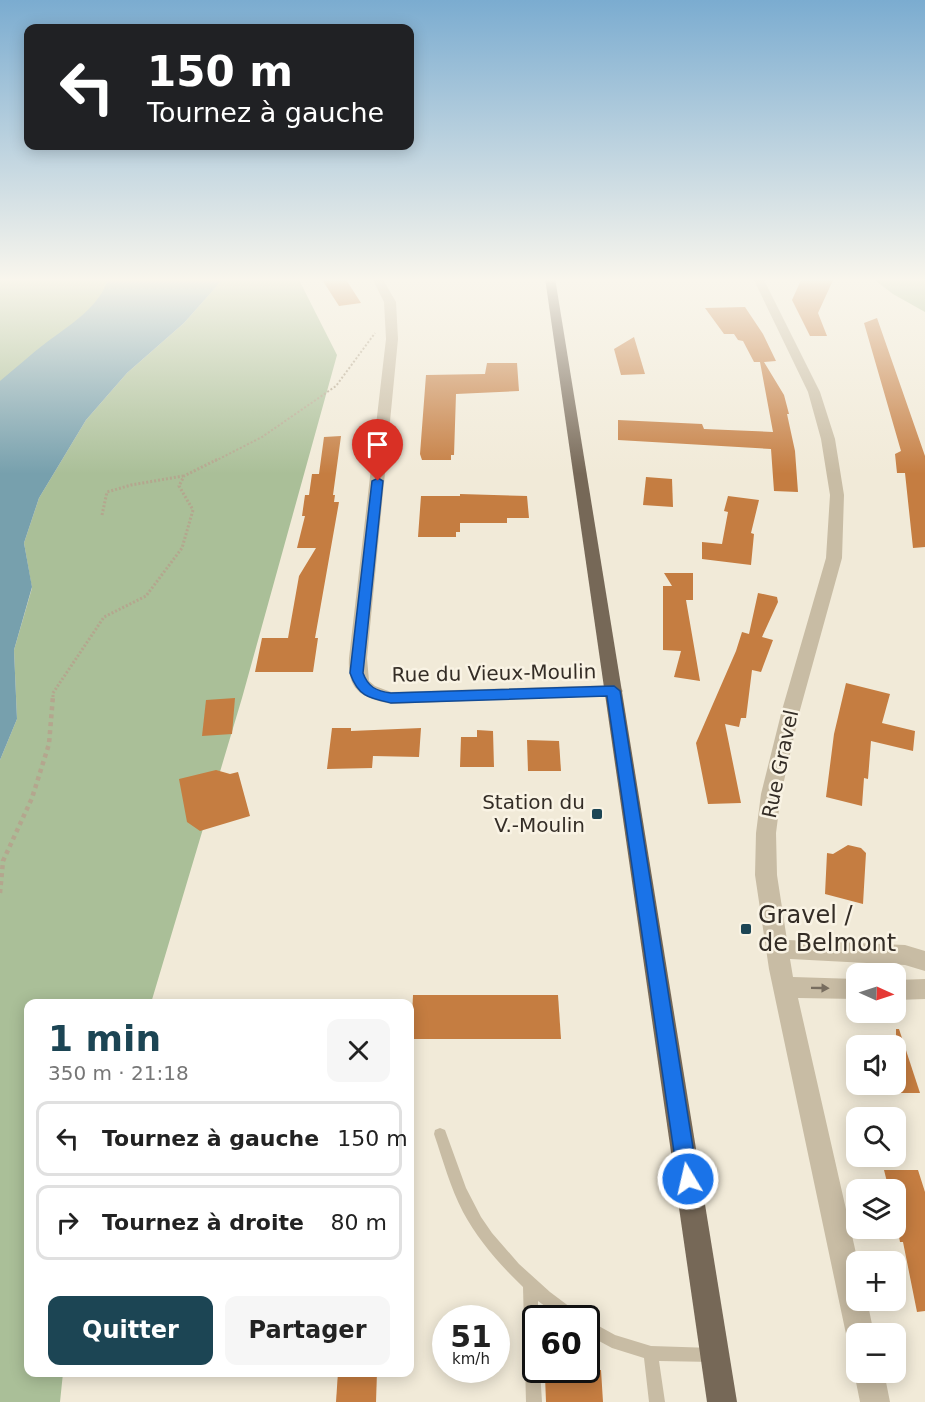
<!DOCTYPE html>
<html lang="fr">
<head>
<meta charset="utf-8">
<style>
	:root { --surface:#fff; --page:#f6f6f6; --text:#222; --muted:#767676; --line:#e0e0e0; --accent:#1c4554 }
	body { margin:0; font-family:"DejaVu Sans",sans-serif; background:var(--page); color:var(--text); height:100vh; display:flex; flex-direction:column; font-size:22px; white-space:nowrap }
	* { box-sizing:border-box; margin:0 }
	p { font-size:20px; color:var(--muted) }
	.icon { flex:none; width:33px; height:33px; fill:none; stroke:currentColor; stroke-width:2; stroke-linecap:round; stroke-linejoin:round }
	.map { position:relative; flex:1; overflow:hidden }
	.panel { position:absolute; left:24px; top:999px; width:390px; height:378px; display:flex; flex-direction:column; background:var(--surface); border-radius:12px; box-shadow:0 3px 15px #0003 }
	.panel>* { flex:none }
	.hud { position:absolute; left:24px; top:24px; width:390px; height:126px; border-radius:12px; box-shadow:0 3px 15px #0003; background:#202124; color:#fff; overflow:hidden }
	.needle { width:39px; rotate:93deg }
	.tools { position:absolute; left:846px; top:963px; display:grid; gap:12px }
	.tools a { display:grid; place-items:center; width:60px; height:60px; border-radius:12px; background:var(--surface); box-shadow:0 3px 15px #0003; font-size:30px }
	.speed { position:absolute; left:432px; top:1305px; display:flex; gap:12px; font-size:30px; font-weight:700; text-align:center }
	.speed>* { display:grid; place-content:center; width:78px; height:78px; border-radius:50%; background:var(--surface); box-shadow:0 3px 15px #0003; line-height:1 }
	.speed small { font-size:15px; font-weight:400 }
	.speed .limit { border:3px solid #111; border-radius:9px; background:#fff; color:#111 }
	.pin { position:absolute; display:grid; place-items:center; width:51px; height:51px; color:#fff; margin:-62px -26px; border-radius:50% 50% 50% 0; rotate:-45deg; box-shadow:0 0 6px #0007 }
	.pin .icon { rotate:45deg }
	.me { position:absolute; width:66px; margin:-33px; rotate:351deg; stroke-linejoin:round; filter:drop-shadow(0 0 4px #0008) }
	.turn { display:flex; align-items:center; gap:21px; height:126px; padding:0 24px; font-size:27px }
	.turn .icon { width:78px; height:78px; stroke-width:2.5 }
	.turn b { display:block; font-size:42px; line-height:51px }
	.round { display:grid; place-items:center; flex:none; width:63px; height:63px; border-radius:12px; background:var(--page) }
	.headline { display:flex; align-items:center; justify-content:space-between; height:102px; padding:0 24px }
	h1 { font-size:36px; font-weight:800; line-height:45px; color:var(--accent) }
	.cta { display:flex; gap:12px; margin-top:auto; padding:12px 24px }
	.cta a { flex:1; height:69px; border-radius:12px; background:var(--accent); color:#fff; font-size:24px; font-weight:800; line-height:69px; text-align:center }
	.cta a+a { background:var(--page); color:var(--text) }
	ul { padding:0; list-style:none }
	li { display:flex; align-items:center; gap:18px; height:75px; margin:0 12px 9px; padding:0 12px; border:3px solid var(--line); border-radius:12px }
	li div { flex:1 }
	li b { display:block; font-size:22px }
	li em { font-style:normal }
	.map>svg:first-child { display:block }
	.green { fill:#aabf98 }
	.water { fill:#77a0ad }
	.building { fill:#c57d41 }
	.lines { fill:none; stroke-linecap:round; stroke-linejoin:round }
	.path-far2 { stroke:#b4a68e; stroke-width:2; stroke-dasharray:2 2; stroke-linecap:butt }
	.path-far1 { stroke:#b4a68e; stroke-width:3; stroke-dasharray:2 2; stroke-linecap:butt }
	.path { stroke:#b4a68e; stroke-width:4.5; stroke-dasharray:4 4; stroke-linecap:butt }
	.lane { fill:#c8bca4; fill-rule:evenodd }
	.street { fill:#c8bca4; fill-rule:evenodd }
	.primary { fill:#766857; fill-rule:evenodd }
	.oneway { fill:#776d5f }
	.route { fill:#1a73e8; stroke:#114b97; stroke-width:1.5 }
	.poi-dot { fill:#1c4554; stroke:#f9f3e4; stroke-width:2 }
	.labels { text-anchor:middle; stroke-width:5; stroke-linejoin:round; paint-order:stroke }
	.street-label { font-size:20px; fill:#342d26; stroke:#f9f3e4 }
	.poi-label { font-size:20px; fill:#342d26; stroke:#f9f3e4; text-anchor:end }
	.near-poi-label { font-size:24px; fill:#342d26; stroke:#f9f3e4; text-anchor:start }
</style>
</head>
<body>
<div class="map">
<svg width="925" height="1402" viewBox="0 0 925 1402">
	<rect width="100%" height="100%" fill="#f1ead8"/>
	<g class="green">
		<path d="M 0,278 L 156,278 L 0,454 Z"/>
		<path d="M 224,278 L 298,278 L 337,355 L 242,698 L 151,1003 L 28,1004 L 28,1372 L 63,1373 L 60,1402 L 0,1402 L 0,760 L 17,719 L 14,650 L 32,588 L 24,543 L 39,498 L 86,420 L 127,373 L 184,323 Z"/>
		<path d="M 872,278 L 925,278 L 925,312 L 893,294 Z"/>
	</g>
	<path class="water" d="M 107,278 L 224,278 L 184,323 L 127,373 L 86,420 L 39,498 L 24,543 L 32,587 L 14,650 L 17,719 L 0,760 L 0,381 C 16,368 31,354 47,342 C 66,328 105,303 107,278 Z"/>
	<g class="building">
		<path d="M 321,278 L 345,278 L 361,303 L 339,306 Z"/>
		<path d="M 802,278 L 834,278 L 818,313 L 827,336 L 810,336 L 792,300 Z"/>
		<path d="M 745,307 L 763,334 L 776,361 L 764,362 L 784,395 L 789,414 L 787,414 L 795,451 L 798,492 L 774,491 L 771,449 L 618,440 L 618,420 L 702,424 L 704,429 L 773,432 L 760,362 L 754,362 L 743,341 L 738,340 L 734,334 L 724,334 L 705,308 Z"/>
		<path d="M 877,318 L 925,456 L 925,547 L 913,548 L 905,473 L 897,473 L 895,454 L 901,451 L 864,323 Z"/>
		<path d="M 634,337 L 645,374 L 621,375 L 614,349 Z"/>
		<path d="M 487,363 L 517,363 L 519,391 L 456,394 L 454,455 L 451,455 L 451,460 L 422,460 L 420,454 L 426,375 L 485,374 Z"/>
		<path d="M 341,436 L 333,495 L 335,495 L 334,502 L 339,502 L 315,638 L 318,638 L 313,672 L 255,672 L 262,638 L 288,638 L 299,576 L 316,548 L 297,548 L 305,516 L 302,516 L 305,495 L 309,495 L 312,474 L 319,474 L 324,437 Z"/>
		<path d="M 646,477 L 672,479 L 673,507 L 643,505 Z"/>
		<path d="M 460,494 L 527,496 L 529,518 L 507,518 L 507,523 L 460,523 L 460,532 L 456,532 L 456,537 L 418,537 L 421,496 L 460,496 Z"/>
		<path d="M 728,496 L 759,500 L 751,533 L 754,534 L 751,565 L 702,559 L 702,542 L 722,544 L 728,512 L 724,511 Z"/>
		<path d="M 664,573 L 693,573 L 693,600 L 686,600 L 700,681 L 674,677 L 681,651 L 663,650 L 663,586 L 672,586 Z"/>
		<path d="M 758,593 L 777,597 L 778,602 L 762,637 L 773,640 L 761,672 L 752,670 L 746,718 L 741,718 L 739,727 L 725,724 L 741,803 L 708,804 L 696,743 L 736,651 L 742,632 L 749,634 Z"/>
		<path d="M 846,683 L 890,694 L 882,723 L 915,731 L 913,751 L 871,741 L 868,779 L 864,778 L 862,806 L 826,797 L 834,734 Z"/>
		<path d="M 235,698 L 232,734 L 202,736 L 206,700 Z"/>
		<path d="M 332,728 L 351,728 L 351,731 L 421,728 L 419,757 L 373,756 L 372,768 L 327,769 Z"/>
		<path d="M 477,730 L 493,731 L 494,767 L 460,767 L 461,737 L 477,737 Z"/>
		<path d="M 527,740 L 559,741 L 561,771 L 528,771 Z"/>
		<path d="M 216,770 L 230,774 L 238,772 L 250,816 L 200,831 L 187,822 L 179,779 Z"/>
		<path d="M 848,845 L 861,848 L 866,853 L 863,904 L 825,894 L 827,853 L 833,854 Z"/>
		<path d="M 413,995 L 558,995 L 561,1039 L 411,1039 Z"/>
		<path d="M 896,1029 L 899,1029 L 920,1093 L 896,1093 Z"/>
		<path d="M 884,1170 L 918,1170 L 925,1192 L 925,1311 L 917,1312 L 903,1242 L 900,1242 L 896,1221 L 896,1190 L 889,1190 Z"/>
		<path d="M 551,1370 L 601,1370 L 603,1402 L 546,1402 L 545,1376 L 553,1376 Z"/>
		<path d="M 338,1372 L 377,1372 L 376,1402 L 336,1402 Z"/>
	</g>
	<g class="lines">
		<path class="path-far2" d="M 215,461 L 262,437 L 336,386 L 375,333"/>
		<g class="path-far1">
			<path d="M 102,515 L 107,492 L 131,485 L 183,476"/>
			<path d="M 53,697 L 53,693 L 104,617 L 146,596 L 182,548 L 193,510 L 179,486 L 184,476 L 218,459"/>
		</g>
		<path class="path" d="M 0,893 L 3,861 L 32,798 L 49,744 L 53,696"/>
		<g class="lane">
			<path d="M 440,1128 L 445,1130 L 466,1188 L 481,1217 L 492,1233 L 519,1264 L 550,1292 L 578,1313 L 580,1318 L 561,1318 L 538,1301 L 538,1318 L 536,1318 L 536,1370 L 540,1370 L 542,1402 L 526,1402 L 523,1287 C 500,1265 478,1240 463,1212 C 450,1187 443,1160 434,1134 L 435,1130 Z"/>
			<path d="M 586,1319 L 615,1335 L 651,1346 L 713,1348 L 718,1350 L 720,1355 L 718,1360 L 713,1362 L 659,1361 L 665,1402 L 649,1402 L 644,1358 L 612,1348 L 586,1334 Z"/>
		</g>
		<g class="street">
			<path d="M 372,278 L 382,278 L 396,302 L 398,339 L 367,658 L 369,681 L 375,686 L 391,692 L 614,685 L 620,687 L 623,691 L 620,695 L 391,704 C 362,698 347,691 349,658 L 386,339 L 384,302 Z"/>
			<path d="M 753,278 L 763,278 L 820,392 L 835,439 L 844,495 L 842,558 L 800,710 L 781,794 L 776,833 L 777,875 L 787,940 L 905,945 L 925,951 L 925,971 L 905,965 L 790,959 L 793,977 L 856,979 L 856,999 L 798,998 L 858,1262 L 856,1300 L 867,1300 L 874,1334 L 856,1334 L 856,1347 L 850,1344 L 846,1334 L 769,969 L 755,875 L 756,833 L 761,794 L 782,710 L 826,558 L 830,495 L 821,439 L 808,392 Z"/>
			<path d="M 925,979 L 925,999 L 896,1000 L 896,980 Z"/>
			<path d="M 856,1366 L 856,1372 L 884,1372 L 890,1402 L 860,1402 L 854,1372 Z"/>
		</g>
		<path class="primary" d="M 545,278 L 555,278 L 737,1402 L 707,1402 Z"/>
	</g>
	<defs><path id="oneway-solid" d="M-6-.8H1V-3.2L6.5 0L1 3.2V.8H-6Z" transform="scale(1.5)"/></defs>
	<use class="oneway" href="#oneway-solid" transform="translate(820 988) rotate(1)"/>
	<linearGradient id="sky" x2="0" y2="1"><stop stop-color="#7bacd0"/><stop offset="0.59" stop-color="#f9f6ed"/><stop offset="1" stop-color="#f9f6ed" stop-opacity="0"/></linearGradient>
	<rect width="925" height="474" fill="url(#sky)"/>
	<path class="route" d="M 378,478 L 383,481 L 363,673 C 368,687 376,691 391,693 L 614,686 L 620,691 L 698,1179 L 695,1187 L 688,1189 L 681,1187 L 678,1179 L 607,696 L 391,703 C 368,698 358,696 350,673 L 372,481 Z"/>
	<g class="poi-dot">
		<rect x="591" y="808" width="12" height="12" rx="3"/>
		<rect x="740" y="923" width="12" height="12" rx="3"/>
	</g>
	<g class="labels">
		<g class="street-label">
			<text transform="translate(494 673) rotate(-1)" y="7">Rue du Vieux-Moulin</text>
			<text transform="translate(780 764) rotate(-78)" y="7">Rue Gravel</text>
		</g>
		<g class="poi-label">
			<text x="585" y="809">Station du<tspan x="585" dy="23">V.-Moulin</tspan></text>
		</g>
		<g class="near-poi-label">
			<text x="758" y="923">Gravel /<tspan x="758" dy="28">de Belmont</tspan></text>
		</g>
	</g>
</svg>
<div class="tools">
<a><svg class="needle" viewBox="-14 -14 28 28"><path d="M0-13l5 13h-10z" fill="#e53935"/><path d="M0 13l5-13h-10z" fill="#767676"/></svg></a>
<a><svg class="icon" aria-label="sound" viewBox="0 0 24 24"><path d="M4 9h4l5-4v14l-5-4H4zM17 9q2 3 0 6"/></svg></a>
<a><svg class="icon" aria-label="search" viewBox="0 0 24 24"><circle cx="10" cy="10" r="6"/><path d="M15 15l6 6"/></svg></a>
<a><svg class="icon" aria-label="layers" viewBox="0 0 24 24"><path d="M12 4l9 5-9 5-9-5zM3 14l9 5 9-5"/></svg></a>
<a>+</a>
<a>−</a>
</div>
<div class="speed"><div>51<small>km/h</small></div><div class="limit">60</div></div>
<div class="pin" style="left:378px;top:481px;background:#d93025"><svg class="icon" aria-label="arrive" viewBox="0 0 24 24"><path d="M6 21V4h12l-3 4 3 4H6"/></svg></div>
<svg class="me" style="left:688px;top:1179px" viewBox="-20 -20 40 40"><circle r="17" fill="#1a73e8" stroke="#fff" stroke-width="3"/><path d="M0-11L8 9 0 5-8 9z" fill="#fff"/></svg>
<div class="hud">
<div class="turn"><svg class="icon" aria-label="left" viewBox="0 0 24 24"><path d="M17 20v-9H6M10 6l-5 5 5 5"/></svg><div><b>150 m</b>Tournez à gauche</div></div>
</div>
<section class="panel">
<div class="headline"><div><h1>1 min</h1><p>350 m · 21:18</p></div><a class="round"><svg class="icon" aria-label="close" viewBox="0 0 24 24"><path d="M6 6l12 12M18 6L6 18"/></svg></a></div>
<ul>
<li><svg class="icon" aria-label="left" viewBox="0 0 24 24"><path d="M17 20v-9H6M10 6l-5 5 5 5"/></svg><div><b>Tournez à gauche</b></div><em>150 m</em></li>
<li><svg class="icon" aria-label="right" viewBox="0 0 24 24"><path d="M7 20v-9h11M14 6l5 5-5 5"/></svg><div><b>Tournez à droite</b></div><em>80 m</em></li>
</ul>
<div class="cta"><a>Quitter</a><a>Partager</a></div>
</section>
</div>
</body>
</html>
